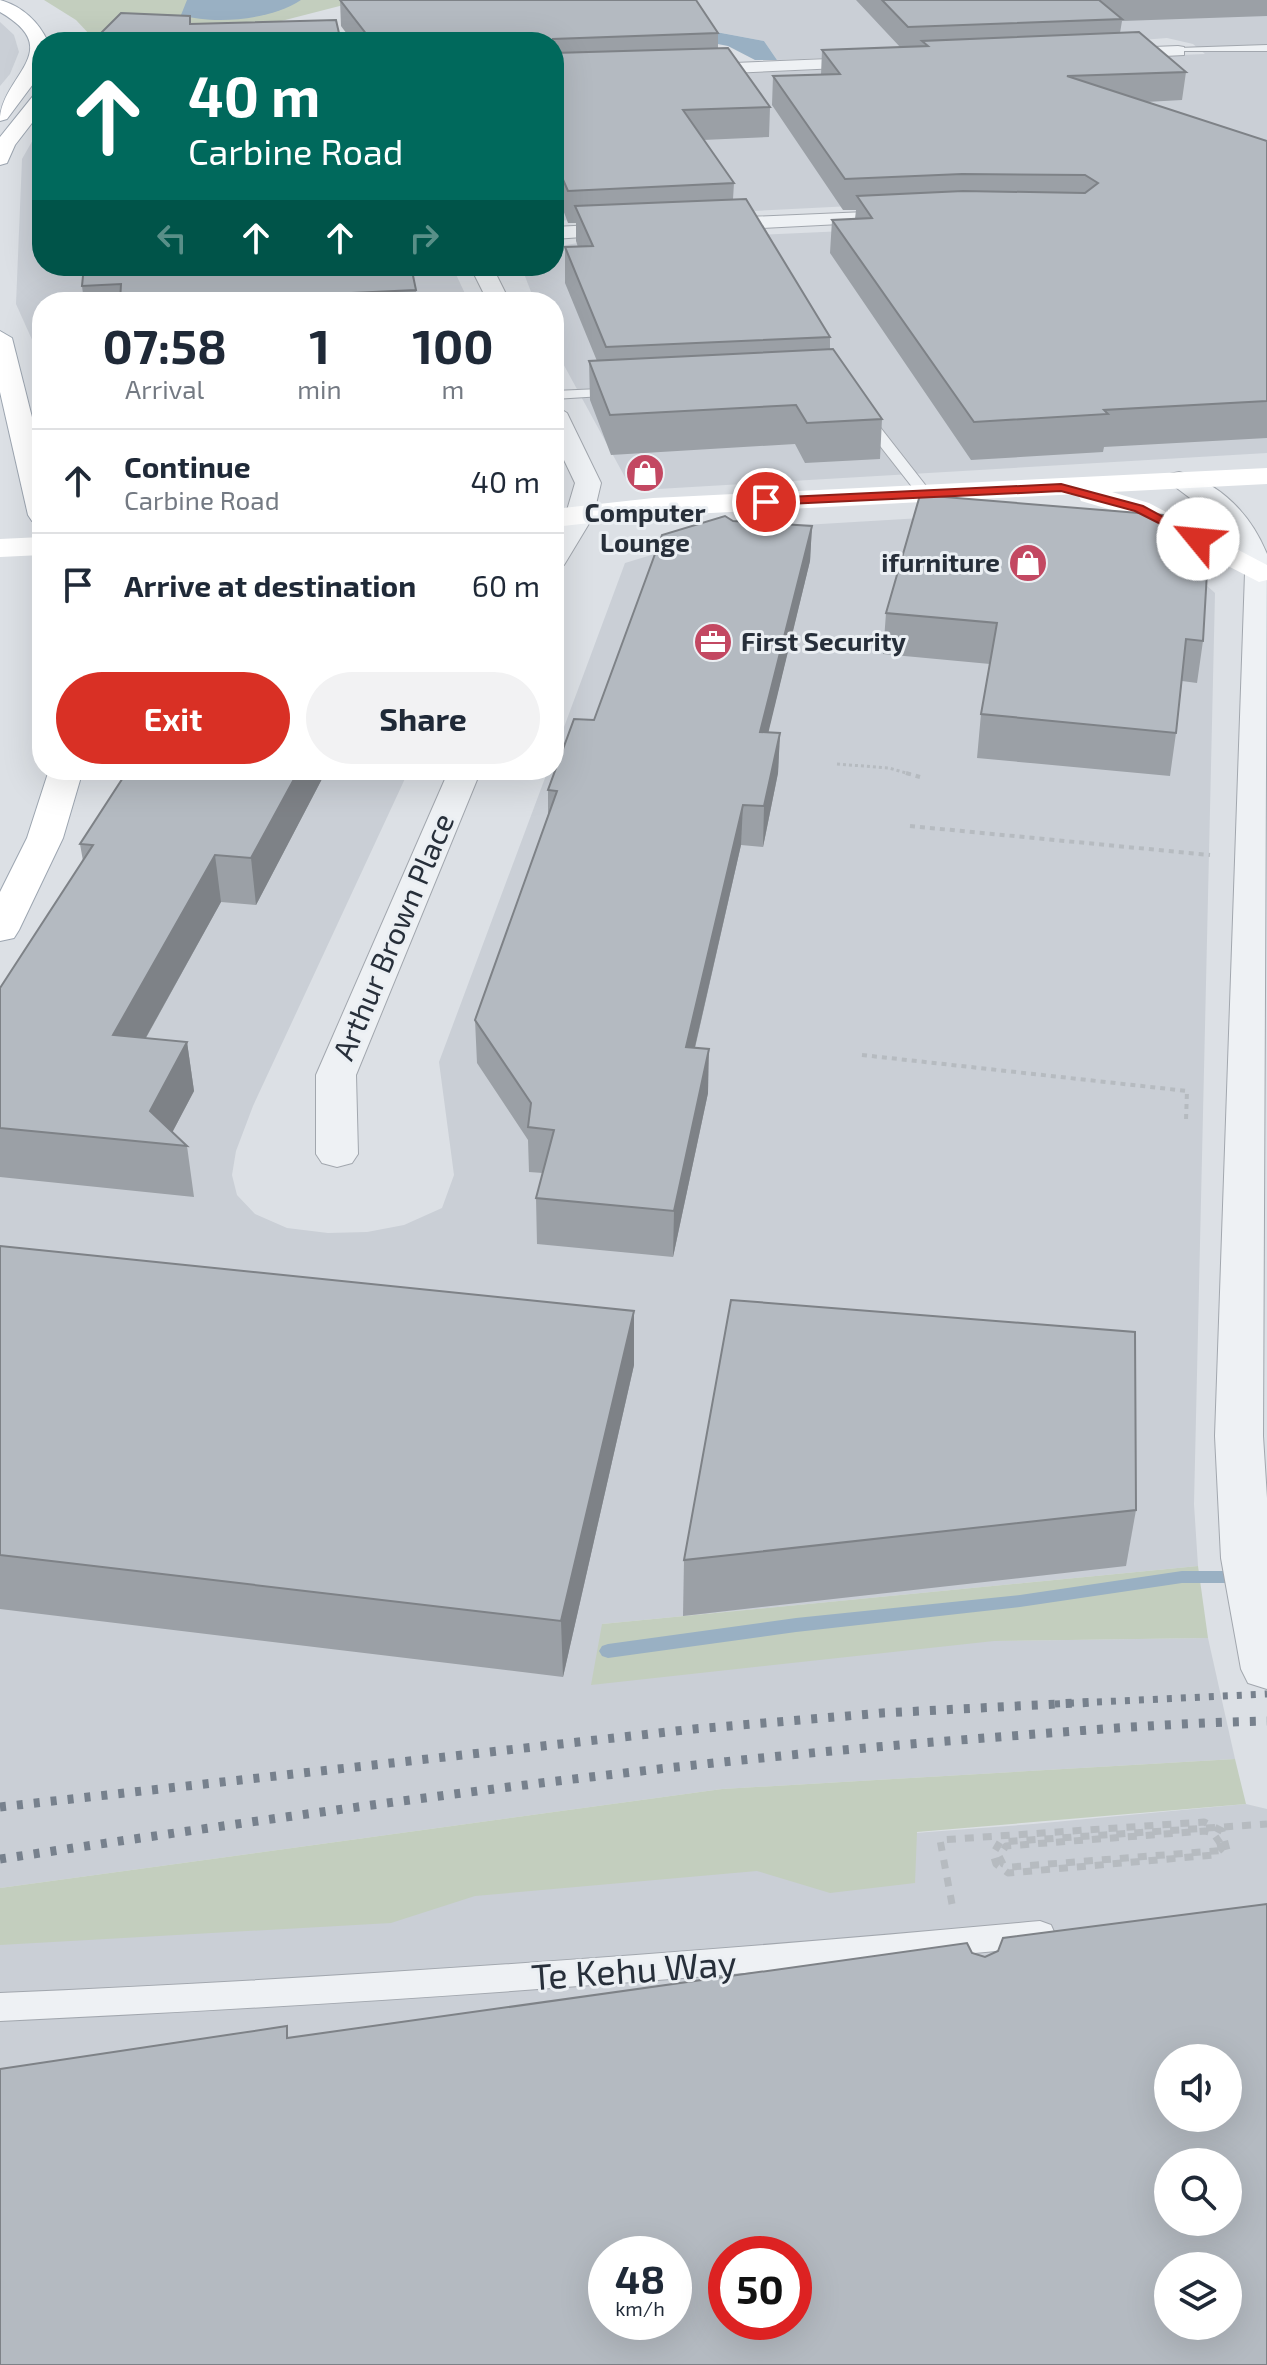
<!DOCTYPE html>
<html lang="en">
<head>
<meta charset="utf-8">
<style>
	:root { --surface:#fff; --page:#f2f2f3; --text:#1f2937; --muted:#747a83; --line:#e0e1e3; --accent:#d93025 }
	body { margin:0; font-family:"Exo 2",sans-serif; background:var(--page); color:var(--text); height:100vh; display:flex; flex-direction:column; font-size:30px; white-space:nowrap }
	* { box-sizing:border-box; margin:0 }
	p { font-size:26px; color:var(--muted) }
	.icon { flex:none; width:44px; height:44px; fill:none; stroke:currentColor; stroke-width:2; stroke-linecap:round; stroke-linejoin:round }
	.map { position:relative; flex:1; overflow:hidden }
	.details { position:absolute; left:32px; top:292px; width:532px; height:488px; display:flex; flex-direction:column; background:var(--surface); border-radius:32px; box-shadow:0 8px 32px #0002 }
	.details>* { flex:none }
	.top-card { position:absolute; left:32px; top:32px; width:532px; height:244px; border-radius:32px; box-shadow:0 8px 32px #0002; background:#00695c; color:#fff; overflow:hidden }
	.tools { position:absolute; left:1154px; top:2044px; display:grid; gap:16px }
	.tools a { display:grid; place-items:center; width:88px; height:88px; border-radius:50%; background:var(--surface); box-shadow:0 8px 32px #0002; font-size:40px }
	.speed { position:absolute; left:588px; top:2236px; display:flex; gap:16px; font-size:40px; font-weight:700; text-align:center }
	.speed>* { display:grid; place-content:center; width:104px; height:104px; border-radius:50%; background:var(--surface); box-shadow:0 8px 32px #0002; line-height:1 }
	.speed small { font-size:20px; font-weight:400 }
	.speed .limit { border:12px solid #d22; background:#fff; color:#111 }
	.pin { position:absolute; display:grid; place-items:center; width:68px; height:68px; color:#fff; margin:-34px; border:4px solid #fff; border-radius:50%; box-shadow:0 2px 8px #0007 }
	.me { position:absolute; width:88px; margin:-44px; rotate:298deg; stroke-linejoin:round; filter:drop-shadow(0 0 6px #0008) }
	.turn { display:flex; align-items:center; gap:28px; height:168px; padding:0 24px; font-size:36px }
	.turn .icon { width:104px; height:104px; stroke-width:2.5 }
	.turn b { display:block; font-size:56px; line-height:68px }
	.lanes { display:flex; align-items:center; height:76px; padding:0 24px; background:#0003; justify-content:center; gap:40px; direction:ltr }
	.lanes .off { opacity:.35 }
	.eta { display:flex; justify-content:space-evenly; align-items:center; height:136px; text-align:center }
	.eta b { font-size:48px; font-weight:700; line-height:56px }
	.primary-button { display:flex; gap:16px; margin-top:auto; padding:16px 24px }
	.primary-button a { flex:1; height:92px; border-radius:48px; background:var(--accent); color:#fff; font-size:32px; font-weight:700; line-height:92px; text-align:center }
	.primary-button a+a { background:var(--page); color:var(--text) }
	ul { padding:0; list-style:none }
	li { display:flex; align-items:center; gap:24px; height:104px; padding:0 24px; border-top:2px solid var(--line) }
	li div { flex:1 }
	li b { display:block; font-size:30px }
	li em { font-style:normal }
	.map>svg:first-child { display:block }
	.built { fill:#cacfd6; fill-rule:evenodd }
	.green { fill:#c3cebe }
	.water { fill:#99b0c3 }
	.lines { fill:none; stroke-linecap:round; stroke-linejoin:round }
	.stream { fill:#99b0c3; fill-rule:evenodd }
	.service-casing { stroke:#a2a7ae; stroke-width:2 }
	.minor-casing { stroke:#a2a7ae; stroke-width:2 }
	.primary-casing { stroke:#9ca5b0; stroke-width:2 }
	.path-far2 { stroke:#b6bbc0; stroke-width:3; stroke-dasharray:3 3; stroke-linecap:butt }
	.path-far1 { stroke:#b6bbc0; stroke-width:4; stroke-dasharray:5 5; stroke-linecap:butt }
	.path { stroke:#b6bbc0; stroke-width:7; stroke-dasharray:9 9; stroke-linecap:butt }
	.service { fill:#eef1f4; fill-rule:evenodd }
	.minor { fill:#eef1f4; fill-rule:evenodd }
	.secondary { fill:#fff; fill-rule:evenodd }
	.primary { fill:#fff; fill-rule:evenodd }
	.rail-far1 { stroke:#77818d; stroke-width:7; stroke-dasharray:5 9; stroke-linecap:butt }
	.rail { stroke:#77818d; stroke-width:9; stroke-dasharray:6 11; stroke-linecap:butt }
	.path-bridge { stroke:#b6bbc0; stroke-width:7; stroke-dasharray:9 9; stroke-linecap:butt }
	.wall { fill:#9ba0a6 }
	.shaded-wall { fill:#7e8287 }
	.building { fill:#b4bac1; stroke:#7e8287; stroke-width:2; fill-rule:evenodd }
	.route { fill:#d93025; stroke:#8d1f18; stroke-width:2 }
	.labels { text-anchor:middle; stroke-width:6; stroke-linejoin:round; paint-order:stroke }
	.far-poi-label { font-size:26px; font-weight:bold; fill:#272f3a; stroke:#ebeff3 }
	.street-label { font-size:30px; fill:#272f3a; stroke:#ebeff3 }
	.near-street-label { font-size:36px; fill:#272f3a; stroke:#ebeff3 }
</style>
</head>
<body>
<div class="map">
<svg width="1267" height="2365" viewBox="0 0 1267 2365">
	<rect width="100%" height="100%" fill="#dce0e5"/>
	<g class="built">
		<path d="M 548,0 L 1267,0 L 1267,453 L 658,489 L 626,479 L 554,347 L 554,302 L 535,302 L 521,266 L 554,266 L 554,247 L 578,243 L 956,226 L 951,201 L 554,221 L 554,81 L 1205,54 L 1193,44 L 1167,38 L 1001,51 L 777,60 L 764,41 Z"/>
		<path d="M 0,22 L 14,35 L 19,52 L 10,74 L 0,86 Z"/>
		<path d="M 42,124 L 42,266 L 452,266 L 469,302 L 42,302 L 42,362 L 16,304 L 22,159 Z"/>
		<path d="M 1087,508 L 1142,528 L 1215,593 L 1194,1504 L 1198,1566 L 602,1624 L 994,1641 L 1208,1638 L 1235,1759 L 722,1789 L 0,1888 L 0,1030 L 128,770 L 409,770 L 253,1106 L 236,1151 L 232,1175 L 237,1195 L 255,1214 L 287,1228 L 328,1233 L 367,1232 L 404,1225 L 442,1208 L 454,1175 L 439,1062 L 548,770 L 554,770 L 554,754 L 625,563 L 737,529 Z"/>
		<path d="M 1246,1804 L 1267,1809 L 1267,2365 L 0,2365 L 0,1920 L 308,1879 L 1033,1824 ZM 1168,2058 L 1228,2058 L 1228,2118 L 1168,2118 ZM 1168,2162 L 1228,2162 L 1228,2222 L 1168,2222 ZM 606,2254 L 674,2254 L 674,2322 L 606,2322 ZM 726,2254 L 794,2254 L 794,2322 L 726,2322 ZM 1168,2266 L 1228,2266 L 1228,2326 L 1168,2326 Z"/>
	</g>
	<g class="green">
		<path d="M 44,0 L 363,0 L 246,30 L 91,36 L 76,20 Z"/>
		<path d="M 1198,1566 L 1208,1638 L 994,1641 L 591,1685 L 602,1624 Z"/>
		<path d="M 1235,1759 L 1246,1804 L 917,1832 L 915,1883 L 830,1893 L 757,1871 L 475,1896 L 391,1923 L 0,1945 L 0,1888 L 722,1789 Z"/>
	</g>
	<g class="water">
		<path d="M 187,0 L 301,0 C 271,20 215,25 181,15 Z"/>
		<path d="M 684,26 L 764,41 L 777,60 L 755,60 L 728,46 L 666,34 Z"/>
	</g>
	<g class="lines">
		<path class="stream" d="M 1182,1571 L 1267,1571 L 1267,1583 L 1182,1583 L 1020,1607 L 796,1632 L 608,1658 L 602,1656 L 599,1651 L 602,1646 L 608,1644 L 796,1618 L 1020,1595 Z"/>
		<defs>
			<g id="service">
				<path d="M 1267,45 L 1267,51 L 1173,51 L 1178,48 Z"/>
				<path d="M 624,388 L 624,394 L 619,395 L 554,399 L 554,391 Z"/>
				<path d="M 859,413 L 869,413 L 930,491 L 930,497 L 920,497 L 859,419 Z"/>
				<path d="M 1040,1921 L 1051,1925 L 1055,1934 L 1051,1943 L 1040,1947 C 694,1980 348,2005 0,2021 L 0,1993 C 347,1978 694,1953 1040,1921 Z"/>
			</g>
			<g id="minor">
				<path d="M 1178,46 L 1184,47 L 1184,55 L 1103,59 L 1094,54 L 1103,49 Z"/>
				<path d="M 877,57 L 886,62 L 883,66 L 687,75 L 678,70 L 687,65 Z"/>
				<path d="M 912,210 L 922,216 L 919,220 L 703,231 L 692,225 L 703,219 Z"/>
				<path d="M 633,223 L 644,229 L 640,233 L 554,239 L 554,227 Z"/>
				<path d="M 470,266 L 492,266 L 510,302 L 488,302 Z"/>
				<path d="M 554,405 L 567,413 L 601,483 L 593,517 L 564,565 L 554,567 L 554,536 L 565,517 L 575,483 L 554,439 Z"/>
				<path d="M 1179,472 C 1221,483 1251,515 1267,554 L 1263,1436 L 1267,1498 L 1267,1689 L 1248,1683 L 1241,1669 L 1221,1558 L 1215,1436 L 1245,573 L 1222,522 L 1166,480 L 1170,474 Z"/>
				<path d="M 449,770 L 481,770 L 356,1075 L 358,1154 L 352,1163 L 337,1167 L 322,1163 L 316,1154 L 316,1075 Z"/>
			</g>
			<g id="primary">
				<path d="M 0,0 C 22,6 39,22 48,42 L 42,42 L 42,72 L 7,119 L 0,121 C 0,76 68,51 0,12 Z"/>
				<path d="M 42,95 L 42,110 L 15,145 L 7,163 L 0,165 L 0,137 L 33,96 Z"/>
				<path d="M 0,331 L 12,338 L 42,457 L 42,524 L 32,521 L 28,515 L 0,392 Z"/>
				<path d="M 49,770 L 83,770 L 63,838 L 19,930 L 14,938 L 0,941 L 0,892 L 27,838 Z"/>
			</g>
		</defs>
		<use href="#service" class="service-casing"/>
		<use href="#minor" class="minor-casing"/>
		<use href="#primary" class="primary-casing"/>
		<path class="path-far2" d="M 837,764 L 889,768 L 913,775"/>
		<g class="path-far1">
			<path d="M 906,773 L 920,777"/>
			<path d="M 910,826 L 1210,855"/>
			<path d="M 862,1055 L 1187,1091 L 1186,1120"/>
		</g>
		<path class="path" d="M 952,1904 L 940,1840 L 1204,1822 L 1222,1831 L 1227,1850 L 1011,1867 L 1003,1864 L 999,1856 L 1006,1846 L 1205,1831 L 1213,1833 L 1220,1843"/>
		<use href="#service" class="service"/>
		<use href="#minor" class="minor"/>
		<g class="secondary">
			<path d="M 1267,468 L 1267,484 L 1112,492 L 1149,503 L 1267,565 L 1267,580 L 1259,582 L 1129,515 L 1081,501 L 1078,494 L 653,516 L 554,527 L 554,509 L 653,498 Z"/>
			<path d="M 42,537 L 42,555 L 0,557 L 0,539 Z"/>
		</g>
		<use href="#primary" class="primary"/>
		<path class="rail-far1" d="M 1055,1704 L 1267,1694"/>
		<g class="rail">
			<path d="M 0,1807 L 694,1729 L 882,1713 L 1096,1702"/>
			<path d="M 0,1859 C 319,1811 638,1765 960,1740 C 1062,1732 1165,1723 1267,1721"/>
		</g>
		<path class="path-bridge" d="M 1220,1843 L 1221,1849 L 1214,1855 L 1008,1873 L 996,1864 L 993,1854 L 1000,1842 L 1267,1824"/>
	</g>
	<g class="wall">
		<path d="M 340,0 L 718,33 L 718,48 L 770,107 L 769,137 L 703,140 L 734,183 L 733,199 L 830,337 L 830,349 L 882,419 L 880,459 L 805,463 L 795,444 L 611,455 L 590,400 L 589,361 L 597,361 L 565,283 L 565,247 L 578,247 L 576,241 L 576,223 L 568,223 L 562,207 L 554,207 L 554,42 L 353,42 L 341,26 Z"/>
		<path d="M 856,0 L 1267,0 L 1267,16 L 1122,21 L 1120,33 L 1186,72 L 1182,100 L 1146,102 L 1267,141 L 1267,438 L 1104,447 L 1103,452 L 971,460 L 830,253 L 832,220 L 855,219 L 856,210 L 843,210 L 772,105 L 773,76 L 821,75 L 822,50 L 900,47 Z"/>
		<path d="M 84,266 L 416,290 L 417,302 L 84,302 L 82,286 Z"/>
		<path d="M 733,521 L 812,526 L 810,561 L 768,732 L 780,733 L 778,773 L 763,847 L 741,845 L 695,1048 L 708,1093 L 673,1257 L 537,1244 L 536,1198 L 543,1173 L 529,1172 L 528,1140 L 477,1063 L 475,1020 L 548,815 L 548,790 L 594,720 Z"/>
		<path d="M 1159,551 L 1203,641 L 1197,683 L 1182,681 L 1176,733 L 1170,776 L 977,758 L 981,714 L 990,664 L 883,654 L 886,613 Z"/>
		<path d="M 128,770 L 340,770 L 341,779 L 323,777 L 256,905 L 221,902 L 146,1038 L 187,1042 L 194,1091 L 172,1133 L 187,1146 L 194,1197 L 0,1177 L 0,988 L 83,861 L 80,844 Z"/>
		<path d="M 0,1246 L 634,1365 L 563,1677 L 0,1609 Z"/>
		<path d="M 1136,1510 L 1126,1566 L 683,1616 L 684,1560 Z"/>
	</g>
	<g class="shaded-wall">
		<path d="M 812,526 L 810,561 L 759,771 L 760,732 Z"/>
		<path d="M 780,733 L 778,773 L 763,847 L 764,806 Z"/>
		<path d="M 299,770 L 322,770 L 323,777 L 256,905 L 251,858 Z"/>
		<path d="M 743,805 L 741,845 L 685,1090 L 686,1047 Z"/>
		<path d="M 215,855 L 221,902 L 120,1084 L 113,1035 Z"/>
		<path d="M 187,1042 L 194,1091 L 166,1144 L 150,1111 Z"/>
		<path d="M 709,1049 L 708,1093 L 673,1257 L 674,1211 Z"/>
		<path d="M 634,1311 L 634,1365 L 563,1677 L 561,1621 Z"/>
	</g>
	<g class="building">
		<path d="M 340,0 L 696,0 L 718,33 L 553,39 L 553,42 L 442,42 L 441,37 L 371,40 Z"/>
		<path d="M 882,0 L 1099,0 L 1122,19 L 908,27 Z"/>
		<path d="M 121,13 L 190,16 L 190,24 L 336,20 L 341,42 L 92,42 Z"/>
		<path d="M 1139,32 L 1186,72 L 1067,76 L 1267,141 L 1267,401 L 1104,410 L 1108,414 L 974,422 L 832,220 L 872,218 L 857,196 L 963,191 L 1085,193 L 1098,183 L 1085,175 L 962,174 L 845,179 L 773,76 L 840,74 L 822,50 L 928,46 L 922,41 Z"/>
		<path d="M 728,48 L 770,107 L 683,110 L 734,183 L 568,191 L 561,175 L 554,175 L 554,53 Z"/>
		<path d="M 746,199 L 830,337 L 606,347 L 565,247 L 593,246 L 575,206 Z"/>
		<path d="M 84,266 L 411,266 L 416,290 L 157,302 L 120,302 L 121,284 L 82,286 Z"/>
		<path d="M 833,349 L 882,419 L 807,423 L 796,405 L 610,415 L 589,361 Z"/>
		<path d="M 920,495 L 1163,515 L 1159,551 L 1208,555 L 1203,641 L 1186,639 L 1176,733 L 981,714 L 997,623 L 886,613 Z"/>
		<path d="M 725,516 L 733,521 L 812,526 L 760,732 L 780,733 L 764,806 L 743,805 L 686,1047 L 709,1049 L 674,1211 L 536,1198 L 554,1130 L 528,1127 L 531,1103 L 475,1020 L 557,791 L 548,790 L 574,719 L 594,720 L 662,535 Z"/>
		<path d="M 128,770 L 299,770 L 251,858 L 215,855 L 113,1035 L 187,1042 L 150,1111 L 187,1146 L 0,1128 L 0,988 L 93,845 L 80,844 Z"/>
		<path d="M 0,1246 L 634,1311 L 561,1621 L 0,1555 Z"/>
		<path d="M 731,1300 L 1135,1332 L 1136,1510 L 684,1560 Z"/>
		<path d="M 1267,1904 L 1267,2365 L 0,2365 L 0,2069 L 287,2026 L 287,2038 L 967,1943 L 972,1953 L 985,1957 L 998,1951 L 1003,1938 ZM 1168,2058 L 1228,2058 L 1228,2118 L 1168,2118 ZM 1168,2162 L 1228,2162 L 1228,2222 L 1168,2222 ZM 606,2254 L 674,2254 L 674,2322 L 606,2322 ZM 726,2254 L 794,2254 L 794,2322 L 726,2322 ZM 1168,2266 L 1228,2266 L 1228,2326 L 1168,2326 Z"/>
	</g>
	<path class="route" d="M 1061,484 L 1143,506 L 1204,539 L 1194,541 L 1135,511 L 1061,491 L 766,505 L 760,502 L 766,498 Z"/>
	<defs>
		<symbol id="shop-disc" viewBox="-11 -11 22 22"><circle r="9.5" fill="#c34862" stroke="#ebeff3"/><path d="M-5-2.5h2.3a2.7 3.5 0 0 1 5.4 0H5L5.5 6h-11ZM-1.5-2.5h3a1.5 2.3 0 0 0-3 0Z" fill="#fff"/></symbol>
		<symbol id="office-disc" viewBox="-11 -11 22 22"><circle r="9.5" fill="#c34862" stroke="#ebeff3"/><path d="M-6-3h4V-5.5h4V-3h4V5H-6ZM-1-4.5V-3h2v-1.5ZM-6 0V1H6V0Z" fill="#fff"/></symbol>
	</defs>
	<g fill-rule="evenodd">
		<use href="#shop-disc" x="623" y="451" width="44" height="44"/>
		<use href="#shop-disc" x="1006" y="541" width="44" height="44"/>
		<use href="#office-disc" x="691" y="620" width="44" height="44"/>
	</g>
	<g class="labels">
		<g class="far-poi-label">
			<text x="645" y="522">Computer<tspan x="645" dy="30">Lounge</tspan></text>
			<text x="1000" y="572" text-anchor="end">ifurniture</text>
			<text x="741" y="651" text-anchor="start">First Security</text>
		</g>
		<g class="street-label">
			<text transform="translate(394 937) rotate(-67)" y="10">Arthur Brown Place</text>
		</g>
		<g class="near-street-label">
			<text transform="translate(634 1970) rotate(-4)" y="13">Te Kehu Way</text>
		</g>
	</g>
</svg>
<div class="tools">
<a><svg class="icon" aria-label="sound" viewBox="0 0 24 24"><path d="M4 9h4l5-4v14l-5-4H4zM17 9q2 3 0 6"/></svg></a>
<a><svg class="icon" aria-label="search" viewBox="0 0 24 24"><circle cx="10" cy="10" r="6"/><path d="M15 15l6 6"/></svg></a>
<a><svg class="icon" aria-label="layers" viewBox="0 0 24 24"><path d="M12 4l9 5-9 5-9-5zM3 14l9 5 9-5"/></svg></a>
</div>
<div class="speed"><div>48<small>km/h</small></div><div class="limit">50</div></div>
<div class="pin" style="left:766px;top:502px;background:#d93025"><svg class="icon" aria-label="arrive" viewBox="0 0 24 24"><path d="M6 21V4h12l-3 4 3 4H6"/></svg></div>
<svg class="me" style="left:1198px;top:539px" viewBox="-20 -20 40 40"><circle r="19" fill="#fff"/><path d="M0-13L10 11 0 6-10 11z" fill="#d93025"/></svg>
<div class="top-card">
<div class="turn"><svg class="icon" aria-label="ahead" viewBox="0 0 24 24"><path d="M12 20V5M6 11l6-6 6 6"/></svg><div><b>40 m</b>Carbine Road</div></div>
<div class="lanes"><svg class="icon off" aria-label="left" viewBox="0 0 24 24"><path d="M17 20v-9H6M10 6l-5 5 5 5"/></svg><svg class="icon" aria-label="ahead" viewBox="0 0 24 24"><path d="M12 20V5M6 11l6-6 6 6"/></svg><svg class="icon" aria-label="ahead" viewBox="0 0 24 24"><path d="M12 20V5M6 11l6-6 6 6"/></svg><svg class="icon off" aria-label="right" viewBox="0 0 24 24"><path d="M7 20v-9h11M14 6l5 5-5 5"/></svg></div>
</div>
<section class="details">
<div class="eta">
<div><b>07:58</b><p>Arrival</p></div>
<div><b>1</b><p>min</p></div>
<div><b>100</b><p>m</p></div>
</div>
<ul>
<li><svg class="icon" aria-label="ahead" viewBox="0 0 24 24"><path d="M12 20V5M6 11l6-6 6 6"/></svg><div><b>Continue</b><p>Carbine Road</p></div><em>40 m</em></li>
<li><svg class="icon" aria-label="arrive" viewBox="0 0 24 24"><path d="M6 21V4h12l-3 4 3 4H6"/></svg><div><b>Arrive at destination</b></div><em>60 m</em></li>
</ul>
<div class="primary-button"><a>Exit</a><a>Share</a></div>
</section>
</div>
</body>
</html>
